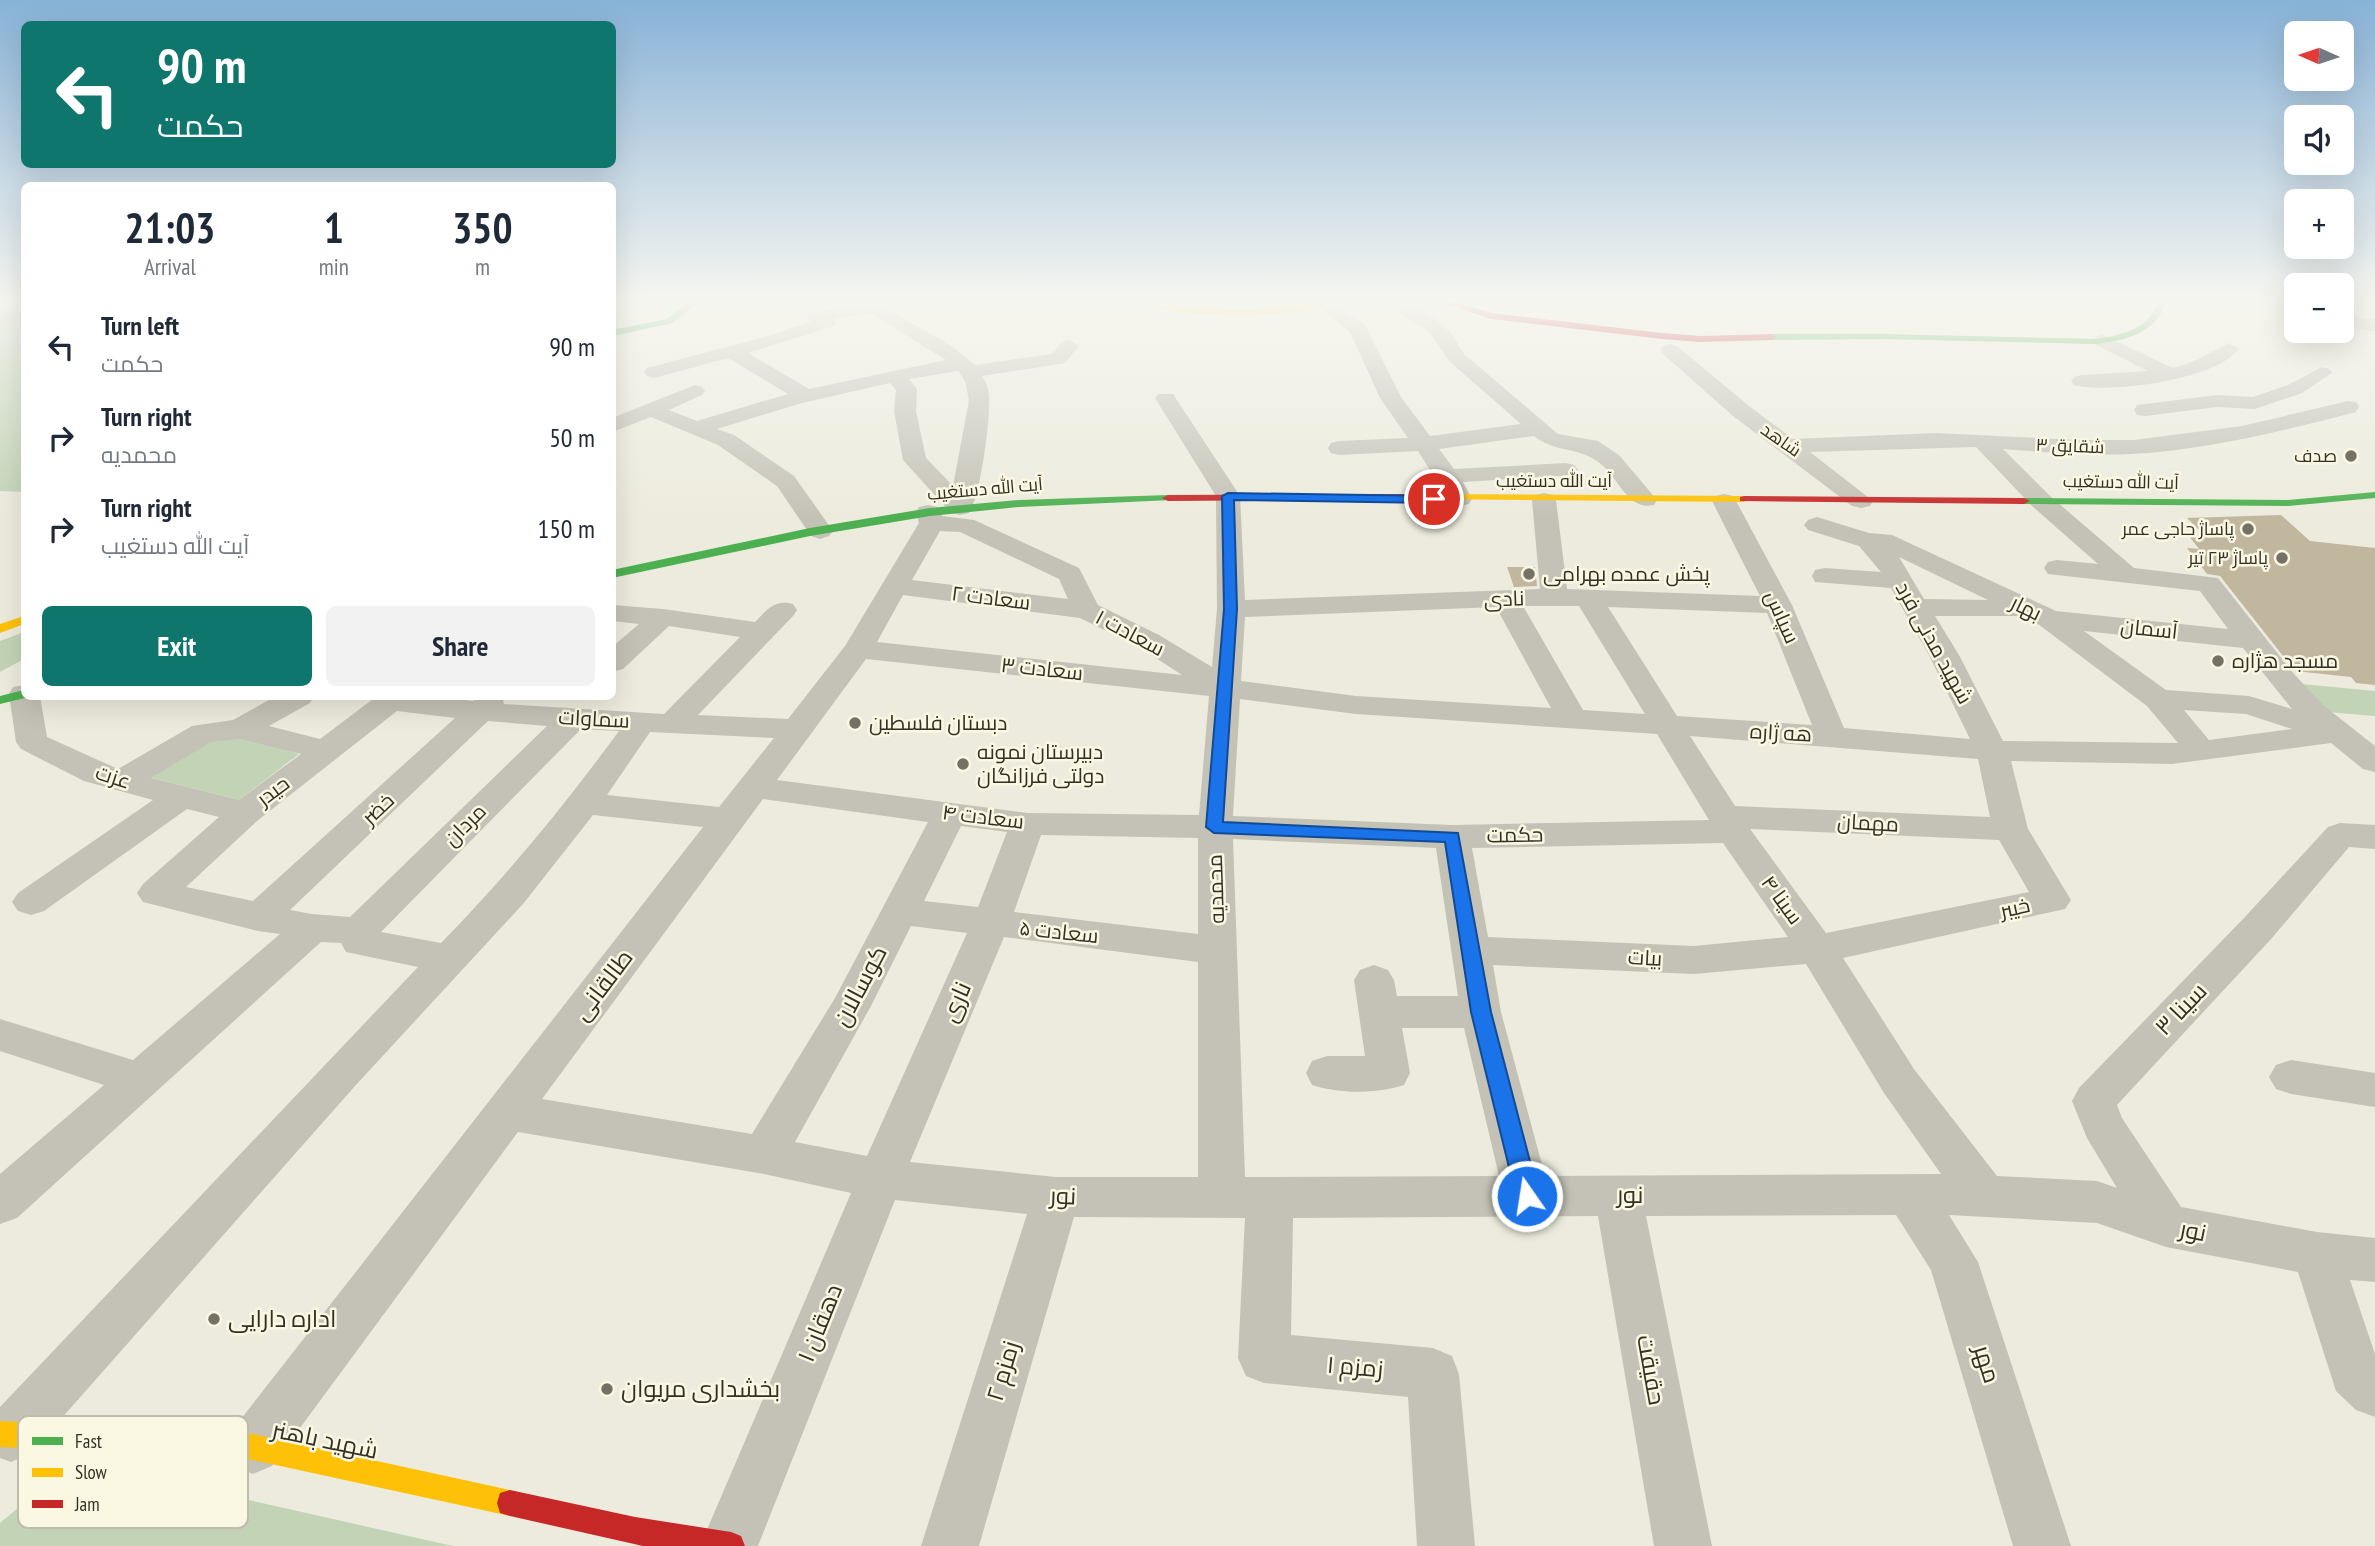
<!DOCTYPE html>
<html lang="en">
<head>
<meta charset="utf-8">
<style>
	:root { --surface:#fff; --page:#f2f2f3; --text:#1f2937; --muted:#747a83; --accent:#0f766e }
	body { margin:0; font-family:"PT Sans Narrow",Cairo,sans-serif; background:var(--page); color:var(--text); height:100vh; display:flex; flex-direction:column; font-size:26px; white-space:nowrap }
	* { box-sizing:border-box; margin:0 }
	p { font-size:23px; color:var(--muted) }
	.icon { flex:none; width:38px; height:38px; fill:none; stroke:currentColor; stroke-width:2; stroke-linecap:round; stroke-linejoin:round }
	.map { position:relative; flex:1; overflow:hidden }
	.panel { position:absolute; left:21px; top:182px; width:595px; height:518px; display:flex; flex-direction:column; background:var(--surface); border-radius:10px; box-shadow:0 7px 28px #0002 }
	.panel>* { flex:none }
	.banner { position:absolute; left:21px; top:21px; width:595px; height:147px; border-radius:10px; box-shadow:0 7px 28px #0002; background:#0f766e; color:#fff; overflow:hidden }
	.needle { width:46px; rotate:273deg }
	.controls { position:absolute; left:2284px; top:21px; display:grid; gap:14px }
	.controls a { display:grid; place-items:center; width:70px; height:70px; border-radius:10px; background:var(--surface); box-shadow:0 7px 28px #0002; font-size:35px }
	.pin { position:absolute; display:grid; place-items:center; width:60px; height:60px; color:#fff; margin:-30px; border:4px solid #fff; border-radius:50%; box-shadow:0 2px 7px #0007 }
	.me { position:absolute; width:77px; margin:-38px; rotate:347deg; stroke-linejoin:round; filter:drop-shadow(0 0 5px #0008) }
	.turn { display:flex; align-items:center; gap:24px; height:147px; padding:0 21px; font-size:32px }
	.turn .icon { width:91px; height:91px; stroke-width:2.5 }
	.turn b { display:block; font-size:49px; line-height:60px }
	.eta { display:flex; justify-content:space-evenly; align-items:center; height:119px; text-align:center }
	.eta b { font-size:42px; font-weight:800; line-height:49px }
	.primary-button { display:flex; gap:14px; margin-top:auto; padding:14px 21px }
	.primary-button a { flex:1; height:80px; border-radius:10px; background:var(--accent); color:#fff; font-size:28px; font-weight:800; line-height:80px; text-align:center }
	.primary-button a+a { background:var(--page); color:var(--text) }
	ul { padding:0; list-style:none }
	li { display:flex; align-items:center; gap:21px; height:91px; padding:0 21px }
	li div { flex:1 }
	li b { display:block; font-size:26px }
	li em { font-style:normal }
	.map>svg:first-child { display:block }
	.green { fill:#c3d4b6 }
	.building { fill:#c1b69e }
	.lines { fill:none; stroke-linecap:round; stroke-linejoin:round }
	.street { fill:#c4c2b6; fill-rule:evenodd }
	.fast { fill:#4caf50; fill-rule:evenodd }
	.slow { fill:#ffc107; fill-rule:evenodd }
	.jam { fill:#c62828; fill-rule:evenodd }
	.route { fill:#1a73e8; stroke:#114b97; stroke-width:2 }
	.poi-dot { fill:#757165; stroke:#faf8e3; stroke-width:2.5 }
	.labels { text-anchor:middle; stroke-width:5; stroke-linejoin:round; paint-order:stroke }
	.far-street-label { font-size:18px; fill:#353025; stroke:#faf8e3 }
	.far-poi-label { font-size:18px; fill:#353025; stroke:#faf8e3; text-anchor:end }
	.poi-label { font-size:21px; fill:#353025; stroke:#faf8e3; text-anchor:start }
	.street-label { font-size:21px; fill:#353025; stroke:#faf8e3 }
	.near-street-label { font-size:24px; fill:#353025; stroke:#faf8e3 }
	.near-poi-label { font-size:24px; fill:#353025; stroke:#faf8e3; text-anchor:start }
	.key { fill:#faf8e3; stroke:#bfbcaa; stroke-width:2 }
	.key-label { font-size:19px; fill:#353025 }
</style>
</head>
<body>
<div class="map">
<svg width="2375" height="1546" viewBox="0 0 2375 1546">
	<rect width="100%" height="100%" fill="#ecebdd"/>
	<g class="green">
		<path d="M 0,301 L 24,301 L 24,492 L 0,491 Z"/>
		<path d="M 24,632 L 24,659 L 0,672 L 0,641 Z"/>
		<path d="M 2291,683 L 2375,691 L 2375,716 L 2315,711 Z"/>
		<path d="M 233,733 L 299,754 L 239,800 L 151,778 L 207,739 Z"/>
		<path d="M 61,1472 L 186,1486 L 453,1546 L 0,1546 L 0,1523 Z"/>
	</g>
	<g class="building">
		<path d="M 2281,515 L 2310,541 L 2375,548 L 2375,685 L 2356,683 L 2351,677 L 2295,671 L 2220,576 L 2207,574 L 2187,548 L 2199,549 L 2189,536 L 2206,537 L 2187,518 Z"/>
		<path d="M 1507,567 L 1535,567 L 1537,586 L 1514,587 Z"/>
	</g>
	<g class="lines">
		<g class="street">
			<path d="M 1380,301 L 1404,301 L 1435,319 L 1451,333 L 1464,354 L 1558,434 L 1598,441 L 1619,455 L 1657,500 L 1654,505 C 1628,511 1619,479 1602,465 C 1581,446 1553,453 1534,436 L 1439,449 L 1454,469 L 1566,463 L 1574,465 L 1578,470 L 1574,475 L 1463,482 L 1472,499 L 1469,504 L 1460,506 L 1451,504 L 1418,451 L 1339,455 L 1331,453 L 1328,448 L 1331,443 L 1339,441 L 1408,438 L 1380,398 L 1350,332 L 1323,310 L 1332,305 L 1365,325 L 1401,397 L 1430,436 L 1521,424 L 1449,361 L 1430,333 Z"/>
			<path d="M 874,302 L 952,346 L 975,365 L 1052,354 L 1062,342 L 1069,340 L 1079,346 L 1065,363 L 982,376 C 986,383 989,389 989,397 C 991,418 980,497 969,513 L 960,515 L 951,513 L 903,460 L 894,411 L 896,390 L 890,383 L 802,403 L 717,429 L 734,435 L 794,476 L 833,531 L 829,536 L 820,539 L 811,536 L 777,486 L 718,445 L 651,417 L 612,432 L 612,418 L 695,385 L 702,387 L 705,391 L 702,395 L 669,410 L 697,421 L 788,394 L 728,358 L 654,378 L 647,376 L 644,372 L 647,368 L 772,335 L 811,321 L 807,317 L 809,313 ZM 870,313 L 946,360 L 809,389 L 748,353 L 834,326 L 836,322 L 835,319 ZM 958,371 L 965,381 L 969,400 L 953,486 L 926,458 L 916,411 L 917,389 L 909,379 Z"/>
			<path d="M 24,310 L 24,321 L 0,327 L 0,315 Z"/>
			<path d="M 2342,310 L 2359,318 L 2375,319 L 2375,331 L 2354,329 L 2342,324 Z"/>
			<path d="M 2101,334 L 2173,368 L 2190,363 L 2229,343 L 2239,349 C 2216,380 2108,394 2074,385 L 2071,381 L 2074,377 L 2081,375 L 2148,371 L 2094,344 L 2091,340 Z"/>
			<path d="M 1670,344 L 1677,346 L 1749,406 L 1793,439 L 1936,433 L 2078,440 L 2134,440 L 2242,426 L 2348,401 L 2356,402 L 2359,407 L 2356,412 C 2282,431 2207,450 2131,454 C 2088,456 2045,452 2003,449 L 2050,496 L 2134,568 L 2218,578 L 2294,674 L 2323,705 L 2375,746 L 2375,772 L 2363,769 L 2331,743 L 2172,764 L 2011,761 L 2028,829 L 2071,900 L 2065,909 L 1843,958 L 1914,1069 L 1997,1176 L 2097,1181 L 2117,1188 L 2087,1138 L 2072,1101 L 2079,1088 L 2244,918 L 2328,827 L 2340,823 L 2375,825 L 2375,849 L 2349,847 L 2272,938 L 2117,1105 L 2122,1118 L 2181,1207 L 2317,1232 L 2375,1238 L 2375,1282 L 2350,1280 L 2375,1354 L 2375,1417 L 2356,1410 L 2336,1391 L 2298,1272 L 2166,1247 L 2097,1223 L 1949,1215 L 1978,1262 L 2071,1546 L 2013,1546 L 1931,1270 L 1896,1215 L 1646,1216 L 1712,1546 L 1654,1546 L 1598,1216 L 1293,1218 L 1291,1335 L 1433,1348 L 1452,1356 L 1459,1374 L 1475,1546 L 1417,1546 L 1408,1397 L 1264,1383 L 1246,1376 L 1238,1358 L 1245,1218 L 1074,1217 L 979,1546 L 921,1546 L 1027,1214 L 895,1200 L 758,1546 L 700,1546 L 851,1193 L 764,1174 L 518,1132 L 272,1466 L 253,1474 L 234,1466 L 226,1447 L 234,1428 L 703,827 L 593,815 L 523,904 L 355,1086 L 30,1454 L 11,1462 L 0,1458 L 0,1407 L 418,967 L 346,952 L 341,943 L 321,942 L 17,1218 L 0,1224 L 0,1174 L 104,1085 L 0,1051 L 0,1019 L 133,1060 L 280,934 L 258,931 L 143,902 L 137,893 L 143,884 L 219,817 L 187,809 L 44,911 L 31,915 L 18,911 L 12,902 L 18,893 L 153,800 L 84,781 L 21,749 L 16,742 L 9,694 L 13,687 L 24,685 L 24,696 L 40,696 L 47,737 L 118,769 L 192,726 L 233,720 L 276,696 L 314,696 L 310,703 L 269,726 L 320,739 L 377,696 L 430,696 L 473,701 L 478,696 L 502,696 L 504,704 L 664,714 L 740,637 L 669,626 L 623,669 L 612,672 L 612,647 L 639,624 L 612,621 L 612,605 L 663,609 L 755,622 C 767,610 774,599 793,604 L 797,610 L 793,616 L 698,715 L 788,719 L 845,646 L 919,523 L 916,512 L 919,507 L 928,505 L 937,507 L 942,516 L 974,520 L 1079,568 L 1098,605 L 1159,635 L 1212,667 L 1217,609 L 1216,496 L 1155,398 L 1159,394 L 1173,394 L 1240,496 L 1245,600 L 1540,589 L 1532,500 L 1535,495 L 1544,493 L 1553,495 L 1556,500 L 1567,589 L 1760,596 L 1712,501 L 1715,496 L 1724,494 L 1733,496 L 1736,501 L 1792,605 L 1844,728 L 1970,739 L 1929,655 L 1891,588 L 1815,582 L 1812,576 L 1815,570 L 1825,568 L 1881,572 L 1859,546 L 1808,530 L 1804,525 L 1808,520 L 1817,517 L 1869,533 L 1892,535 L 2056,611 L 2228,629 L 2200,591 L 2048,574 L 2044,568 L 2048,562 L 2057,560 L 2098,564 L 2032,506 L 1976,447 L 1810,452 L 1873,501 L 1870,506 L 1861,508 L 1852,506 L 1733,416 L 1663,354 L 1660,350 L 1663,346 ZM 940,531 L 960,532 L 1059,579 L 1068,599 L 912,580 ZM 1899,557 L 1988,600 L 1924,599 ZM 903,595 L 1080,618 L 1139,647 L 1182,675 L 877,642 ZM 1523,606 L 1579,606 L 1645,714 L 1583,710 ZM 1496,607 L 1551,708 L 1356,696 L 1241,681 L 1245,617 ZM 1608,607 L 1767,613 L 1812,725 L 1677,716 ZM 1935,616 L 2022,616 L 2038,624 L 2147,706 L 2178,743 L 2003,741 L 1959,655 ZM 2084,631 L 2243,648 L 2292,709 L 2249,696 L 2166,690 ZM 866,659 L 1209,696 L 1199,815 L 1028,813 L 777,780 ZM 1240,699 L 1356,714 L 1657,734 L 1709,820 L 1452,825 L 1233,816 ZM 2184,710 L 2246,714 L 2292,729 L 2209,740 ZM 397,711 L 455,718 L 253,901 L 186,887 L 257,821 ZM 488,721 L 547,726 L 350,917 L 312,914 L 290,910 ZM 581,729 L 619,731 C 564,806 506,877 441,943 L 381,932 ZM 650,732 L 774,738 L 719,807 L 607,795 ZM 1690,736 L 1978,759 L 1990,817 L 1735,806 ZM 241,739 L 301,754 L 239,800 L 151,778 L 211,742 ZM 763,799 L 928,822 L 835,998 L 752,1134 L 542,1099 ZM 961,826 L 1007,832 L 978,907 L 924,901 ZM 1750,829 L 1999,840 L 2029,892 L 1826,933 ZM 1041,835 L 1198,838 L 1198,934 L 1014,912 ZM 1233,839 L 1436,848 L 1458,996 L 1397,996 L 1394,980 L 1388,970 L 1374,965 L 1360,970 L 1354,980 L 1365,1056 L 1327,1056 L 1312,1061 L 1306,1073 L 1312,1085 C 1339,1094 1377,1094 1404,1085 L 1410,1073 L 1402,1028 L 1464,1028 L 1499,1176 L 1245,1177 ZM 1723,843 L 1788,937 L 1694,946 L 1488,937 L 1472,848 ZM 911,926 L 967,933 L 867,1156 L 795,1142 L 871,1006 ZM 1004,937 L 1198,962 L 1198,1177 L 1056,1177 L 910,1162 ZM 1806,964 L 1884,1093 L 1941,1174 L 1545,1176 L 1501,1012 L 1493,965 L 1694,974 Z"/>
			<path d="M 2322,367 L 2329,369 L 2332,373 L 2302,393 L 2255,409 L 2217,407 L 2145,416 L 2137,415 L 2134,410 L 2137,405 L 2217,395 L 2253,397 L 2288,385 Z"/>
			<path d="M 2291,1060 L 2375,1073 L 2375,1107 L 2291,1094 L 2276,1089 L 2269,1077 L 2276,1065 Z"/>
		</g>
		<g class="fast">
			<path d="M 690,301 L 700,301 L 673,323 L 612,336 L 612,330 L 667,319 Z"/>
			<path d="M 2158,301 L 2166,301 C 2157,334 2125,340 2096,344 L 1884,339 L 1771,340 L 1766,337 L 1771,334 L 1884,334 L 2096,339 C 2122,335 2149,330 2158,301 Z"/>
			<path d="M 2375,492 L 2375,498 L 2288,506 L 2024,504 L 2018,501 L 2024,498 L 2288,500 Z"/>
			<path d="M 1168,495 L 1172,496 L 1172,500 L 1019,507 L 930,516 L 810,536 L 612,578 L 612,570 L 810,528 L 930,508 L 1019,500 Z"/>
			<path d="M 24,690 L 24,696 L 29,697 L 0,704 L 0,696 Z"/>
		</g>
		<g class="slow">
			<path d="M 1137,301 L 1239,310 L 1341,301 C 1302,320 1176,320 1137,301 Z"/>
			<path d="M 1429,494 L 1744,496 L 1750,499 L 1744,502 L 1425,499 L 1423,497 Z"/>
			<path d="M 24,616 L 24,624 L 0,633 L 0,624 Z"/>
			<path d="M 0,1421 L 253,1434 L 510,1490 L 520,1493 L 523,1503 L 520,1513 L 510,1516 L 253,1460 L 0,1447 Z"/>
		</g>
		<g class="jam">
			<path d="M 1437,301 L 1452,301 L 1492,313 L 1662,333 L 1700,336 L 1771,334 L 1776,337 L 1771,340 L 1700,342 L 1662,339 L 1491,319 Z"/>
			<path d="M 1429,494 L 1435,497 L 1433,499 L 1168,501 L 1162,498 L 1168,495 Z"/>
			<path d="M 1744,496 L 2024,498 L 2030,501 L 2024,504 L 1740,501 L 1740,497 Z"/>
			<path d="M 510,1490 L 635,1517 L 731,1532 L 741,1536 L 745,1546 L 643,1546 L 510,1516 L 500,1513 L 497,1503 L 500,1493 Z"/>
		</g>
	</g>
	<linearGradient id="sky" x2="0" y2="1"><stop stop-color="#88b2d7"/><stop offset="0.58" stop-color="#f6f6f0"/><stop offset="1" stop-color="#f6f6f0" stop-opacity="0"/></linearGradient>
	<rect width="2375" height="518" fill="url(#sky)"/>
	<path class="route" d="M 1228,493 L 1434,496 L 1440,499 L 1434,503 L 1234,500 L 1237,609 L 1223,822 L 1458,833 L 1491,1012 L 1539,1196 L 1535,1203 L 1527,1206 L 1519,1203 L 1516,1196 L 1471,1012 L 1445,842 L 1214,833 L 1206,827 L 1224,609 L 1222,496 Z"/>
	<g class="poi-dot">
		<circle cx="2351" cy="456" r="7"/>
		<circle cx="2248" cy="529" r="7"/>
		<circle cx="2282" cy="558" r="7"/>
		<circle cx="1529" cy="574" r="7"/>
		<circle cx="2218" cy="661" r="7"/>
		<circle cx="855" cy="723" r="7"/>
		<circle cx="963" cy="764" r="7"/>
		<circle cx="214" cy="1319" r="7"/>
		<circle cx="607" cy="1389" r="7"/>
	</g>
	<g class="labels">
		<g class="far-street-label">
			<text transform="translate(1781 440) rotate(35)" y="6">شاهد</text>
			<text transform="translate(2070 446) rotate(2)" y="6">شقایق ۳</text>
			<text x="1554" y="487">آیت الله دستغیب</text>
			<text transform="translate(2121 482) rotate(1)" y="6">آیت الله دستغیب</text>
			<text transform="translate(985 489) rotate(-5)" y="6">آیت الله دستغیب</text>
		</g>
		<g class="far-poi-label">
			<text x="2337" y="462">صدف</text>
			<text x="2234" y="535">پاساژ حاجی عمر</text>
			<text x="2268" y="564">پاساژ ۲۳ تیر</text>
		</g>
		<g class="poi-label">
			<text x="1543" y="581">پخش عمده بهرامی</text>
			<text x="2232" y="668">مسجد هژاره</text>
			<text x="869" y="730">دبستان فلسطین</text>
			<text x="977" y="759">دبیرستان نمونه<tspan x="977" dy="24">دولتی فرزانگان</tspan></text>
		</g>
		<g class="street-label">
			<text transform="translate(991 598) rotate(7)" y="7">سعادت ۲</text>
			<text transform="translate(1504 599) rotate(-2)" y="7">نادی</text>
			<text transform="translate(2026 608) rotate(26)" y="7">بهار</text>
			<text transform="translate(1782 617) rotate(66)" y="7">سپاس</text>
			<text transform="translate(2149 629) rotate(6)" y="7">آسمان</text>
			<text transform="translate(1130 633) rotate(28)" y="7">سعادت ۱</text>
			<text transform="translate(1934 643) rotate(61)" y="7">شهید مدنی فرد</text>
			<text transform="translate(1042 669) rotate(6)" y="7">سعادت ۳</text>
			<text transform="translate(594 719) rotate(3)" y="7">سماوات</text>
			<text transform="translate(1781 733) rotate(3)" y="7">هه ژاره</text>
			<text transform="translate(113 777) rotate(18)" y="7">عزت</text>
			<text transform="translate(273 791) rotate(-37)" y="7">حیدر</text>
			<text transform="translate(378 809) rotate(-43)" y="7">خضر</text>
			<text transform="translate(983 817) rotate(7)" y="7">سعادت ۴</text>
			<text transform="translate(1868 823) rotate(3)" y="7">مهمان</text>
			<text transform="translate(465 825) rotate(-45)" y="7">مردان</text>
			<text transform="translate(1515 835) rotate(-1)" y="7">حکمت</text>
			<text transform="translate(1216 889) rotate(-92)" y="7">محمدیه</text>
			<text transform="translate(1782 900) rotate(54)" y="7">سینا ۴</text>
			<text transform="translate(2015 908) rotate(-12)" y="7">خیبر</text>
			<text transform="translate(1059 932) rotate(6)" y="7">سعادت ۵</text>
			<text transform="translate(1645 958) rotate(3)" y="7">بیات</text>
		</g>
		<g class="near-street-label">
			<text transform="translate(603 985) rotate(-53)" y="8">طالقانی</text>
			<text transform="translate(860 986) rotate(-62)" y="8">کوسالان</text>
			<text transform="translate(956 1002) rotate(-66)" y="8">ناری</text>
			<text transform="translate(2181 1009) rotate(-46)" y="8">سینا ۳</text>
			<text x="1630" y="1203">نور</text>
			<text transform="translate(1063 1196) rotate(2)" y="8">نور</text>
			<text transform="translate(2193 1231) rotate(11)" y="8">نور</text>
			<text transform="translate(820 1323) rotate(-68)" y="8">دهقان ۱</text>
			<text transform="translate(1987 1364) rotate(73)" y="8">مهر</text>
			<text transform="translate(1355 1367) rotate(5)" y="8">زمزم ۱</text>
			<text transform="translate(1651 1370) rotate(80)" y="8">حقیقت</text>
			<text transform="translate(1003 1371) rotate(-73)" y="8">زمزم ۲</text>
			<text transform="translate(325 1440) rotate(12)" y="8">شهید باهنر</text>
		</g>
		<g class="near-poi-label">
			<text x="228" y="1327">اداره دارایی</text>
			<text x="621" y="1397">بخشداری مریوان</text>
		</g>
	</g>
	<rect x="18" y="1416" width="230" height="112" rx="10" class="key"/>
	<rect x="32" y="1437" width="31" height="8" fill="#4caf50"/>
	<rect x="32" y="1468" width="31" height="9" fill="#ffc107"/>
	<rect x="32" y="1500" width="31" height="8" fill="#c62828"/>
	<g class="key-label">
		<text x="75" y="1448">Fast</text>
		<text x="75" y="1479">Slow</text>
		<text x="75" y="1511">Jam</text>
	</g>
</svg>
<div class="controls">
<a><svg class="needle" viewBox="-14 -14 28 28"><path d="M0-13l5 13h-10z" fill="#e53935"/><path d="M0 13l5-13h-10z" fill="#747a83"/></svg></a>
<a><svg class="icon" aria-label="sound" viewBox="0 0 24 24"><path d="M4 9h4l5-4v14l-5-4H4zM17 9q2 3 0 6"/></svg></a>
<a>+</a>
<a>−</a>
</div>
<div class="pin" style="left:1434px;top:499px;background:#d93025"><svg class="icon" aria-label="arrive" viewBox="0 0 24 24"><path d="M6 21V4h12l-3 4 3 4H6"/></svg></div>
<svg class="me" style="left:1527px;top:1196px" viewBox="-20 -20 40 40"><circle r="17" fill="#1a73e8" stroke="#fff" stroke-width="3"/><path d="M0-11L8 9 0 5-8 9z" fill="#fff"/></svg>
<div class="banner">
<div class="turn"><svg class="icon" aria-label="left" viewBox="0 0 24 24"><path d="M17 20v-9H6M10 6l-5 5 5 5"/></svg><div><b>90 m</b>حکمت</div></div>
</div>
<section class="panel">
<div class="eta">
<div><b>21:03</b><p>Arrival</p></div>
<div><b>1</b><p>min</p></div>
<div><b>350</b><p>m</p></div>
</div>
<ul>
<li><svg class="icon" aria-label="left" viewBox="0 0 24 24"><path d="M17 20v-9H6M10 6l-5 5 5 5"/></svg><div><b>Turn left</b><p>حکمت</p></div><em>90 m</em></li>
<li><svg class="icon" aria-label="right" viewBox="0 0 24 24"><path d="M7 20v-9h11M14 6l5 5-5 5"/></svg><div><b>Turn right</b><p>محمدیه</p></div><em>50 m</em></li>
<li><svg class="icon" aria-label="right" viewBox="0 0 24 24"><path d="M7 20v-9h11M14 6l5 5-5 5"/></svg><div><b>Turn right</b><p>آیت الله دستغیب</p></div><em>150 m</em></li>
</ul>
<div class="primary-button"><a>Exit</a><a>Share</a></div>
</section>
</div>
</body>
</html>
